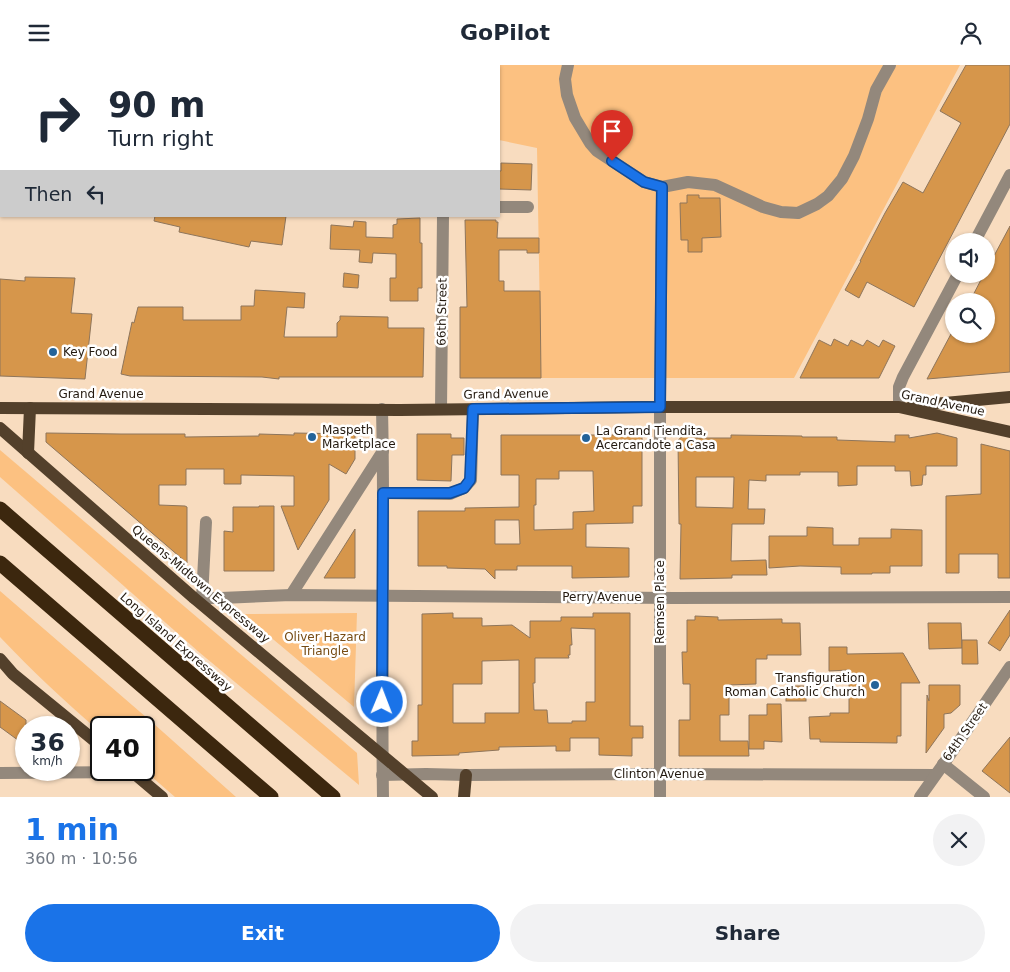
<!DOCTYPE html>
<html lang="en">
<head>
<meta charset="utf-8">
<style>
	:root { --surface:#fff; --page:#f2f2f3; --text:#1f2937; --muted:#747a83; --accent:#1a73e8 }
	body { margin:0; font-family:"DejaVu Sans",sans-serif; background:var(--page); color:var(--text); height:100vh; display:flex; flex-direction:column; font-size:19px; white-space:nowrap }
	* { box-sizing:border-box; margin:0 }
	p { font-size:16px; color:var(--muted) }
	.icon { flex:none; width:28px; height:28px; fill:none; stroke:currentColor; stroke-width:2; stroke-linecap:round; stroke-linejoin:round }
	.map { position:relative; height:732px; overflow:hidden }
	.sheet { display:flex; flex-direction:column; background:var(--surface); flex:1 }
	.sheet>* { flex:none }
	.guide { position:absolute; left:0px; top:0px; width:500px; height:152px; box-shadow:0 1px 4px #0004; background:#fff; color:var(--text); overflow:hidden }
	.tools { position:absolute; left:945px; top:168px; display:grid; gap:10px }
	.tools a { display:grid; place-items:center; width:50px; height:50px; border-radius:50%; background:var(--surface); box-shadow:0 1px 4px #0004; font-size:25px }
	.speed { position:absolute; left:15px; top:651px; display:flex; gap:10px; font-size:25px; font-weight:700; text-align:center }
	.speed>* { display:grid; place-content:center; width:65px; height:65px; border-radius:50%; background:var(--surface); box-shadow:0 1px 4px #0004; line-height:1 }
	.speed small { font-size:12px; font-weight:400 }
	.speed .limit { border:2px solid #111; border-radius:8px; background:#fff; color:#111 }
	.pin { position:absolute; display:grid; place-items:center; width:42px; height:42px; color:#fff; margin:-51px -21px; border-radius:50% 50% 50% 0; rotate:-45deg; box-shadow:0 0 5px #0007 }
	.pin .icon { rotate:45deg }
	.me { position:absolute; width:55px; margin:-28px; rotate:1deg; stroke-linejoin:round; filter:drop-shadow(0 0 4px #0008) }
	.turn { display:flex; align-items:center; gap:18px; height:105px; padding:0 25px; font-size:22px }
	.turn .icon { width:65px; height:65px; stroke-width:2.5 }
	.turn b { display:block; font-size:35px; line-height:42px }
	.then { display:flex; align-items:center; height:48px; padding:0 25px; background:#0003; gap:10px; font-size:19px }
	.round { display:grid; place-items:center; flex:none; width:52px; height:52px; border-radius:26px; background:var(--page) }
	.head { display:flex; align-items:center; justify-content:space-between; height:85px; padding:0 25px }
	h1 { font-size:30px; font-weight:600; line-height:38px; color:var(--accent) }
	.action { display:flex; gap:10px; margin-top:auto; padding:10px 25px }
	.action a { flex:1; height:58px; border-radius:30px; background:var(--accent); color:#fff; font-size:20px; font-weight:600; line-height:58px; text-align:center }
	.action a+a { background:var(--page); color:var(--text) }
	header { display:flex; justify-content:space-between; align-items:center; height:65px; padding:0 25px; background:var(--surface); font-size:22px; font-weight:600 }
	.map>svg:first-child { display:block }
	.green { fill:#fcc181 }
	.building { fill:#d6964b; stroke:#8e755b; fill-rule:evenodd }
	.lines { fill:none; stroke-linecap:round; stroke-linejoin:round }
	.minor { stroke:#93887c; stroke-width:12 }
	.major { stroke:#53402b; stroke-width:12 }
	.highway { stroke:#3c270e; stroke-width:15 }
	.route-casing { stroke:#114b97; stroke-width:12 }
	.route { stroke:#1a73e8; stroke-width:9 }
	.poi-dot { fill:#246399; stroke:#fff; stroke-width:2 }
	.labels { text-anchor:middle; stroke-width:5; stroke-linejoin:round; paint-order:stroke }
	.street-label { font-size:12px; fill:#23190f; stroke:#fff }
	.poi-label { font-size:12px; fill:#23190f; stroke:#fff; text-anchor:start }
	.park-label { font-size:12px; fill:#774c14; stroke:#fff }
</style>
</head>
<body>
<header><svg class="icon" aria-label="menu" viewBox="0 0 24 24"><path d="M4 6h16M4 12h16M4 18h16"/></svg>GoPilot<svg class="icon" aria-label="person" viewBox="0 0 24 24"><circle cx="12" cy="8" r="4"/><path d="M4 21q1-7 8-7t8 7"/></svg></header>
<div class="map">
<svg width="1010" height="732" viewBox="0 0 1010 732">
	<rect width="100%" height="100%" fill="#f8dcbf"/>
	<g class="green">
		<path d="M 145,0 L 960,0 L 794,313 L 541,313 L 537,83 L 499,75 L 499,1 L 151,1 Z"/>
		<path d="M 0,385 L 357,688 L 359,720 L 200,588 L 0,412 Z"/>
		<path d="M 0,526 L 154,659 L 236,732 L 175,732 L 144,705 L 144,662 L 101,662 L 101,668 C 66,637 32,606 0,572 Z"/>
		<path d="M 357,548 L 354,642 L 243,549 Z"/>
	</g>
	<g class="building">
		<path d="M 966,0 L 1010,0 L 1010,59 L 914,242 L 867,217 L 859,233 L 845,225 L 861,196 L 860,196 L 885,148 L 903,117 L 923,128 L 961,58 L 940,46 Z"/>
		<path d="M 501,98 L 532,99 L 531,125 L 499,124 L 499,106 L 501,106 Z"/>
		<path d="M 687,130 L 699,130 L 699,133 L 720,133 L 721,172 L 702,173 L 702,187 L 688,187 L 688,175 L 681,175 L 680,138 L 687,138 Z"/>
		<path d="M 155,151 L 286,151 L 282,180 L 251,176 L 249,182 L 179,167 L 180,162 L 154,156 Z"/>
		<path d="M 420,153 L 420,178 L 422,178 L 422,223 L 418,223 L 418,236 L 390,236 L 390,213 L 396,213 L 396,189 L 373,188 L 372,198 L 359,197 L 360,185 L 330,184 L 331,160 L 353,162 L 354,156 L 366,157 L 366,172 L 393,173 L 393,160 L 397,159 L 397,154 Z"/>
		<path d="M 465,155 L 496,155 L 496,157 L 498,157 L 497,173 L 539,173 L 539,188 L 527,188 L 527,185 L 499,185 L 499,216 L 504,216 L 504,226 L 540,226 L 541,313 L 460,313 L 460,242 L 467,242 Z"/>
		<path d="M 1010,161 L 1010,307 L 927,314 L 951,269 L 986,269 L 986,236 L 970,236 L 984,209 L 986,209 L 986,204 L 987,204 Z"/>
		<path d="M 344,208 L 359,210 L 358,223 L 343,222 Z"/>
		<path d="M 25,212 L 75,213 L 71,248 L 92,249 L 85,314 L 0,311 L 0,214 L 25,216 Z"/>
		<path d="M 255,225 L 305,228 L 304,243 L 287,242 L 284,272 L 337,272 L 337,258 L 340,255 L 340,251 L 388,252 L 388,263 L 424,263 L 423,312 L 279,312 L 279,314 L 262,312 L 130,311 L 121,309 L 132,257 L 134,258 L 138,242 L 183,242 L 183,255 L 241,255 L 241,241 L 254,241 Z"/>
		<path d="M 834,274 L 848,281 L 851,275 L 863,281 L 867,275 L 879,282 L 883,275 L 895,281 L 879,313 L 800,313 L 819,275 L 831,281 Z"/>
		<path d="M 46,368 L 121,369 L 185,369 L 185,372 L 259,371 L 259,369 L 294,370 L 294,368 L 355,369 L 355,394 L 346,409 L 329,399 L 329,435 L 298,485 L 281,441 L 294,441 L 294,411 L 241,410 L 241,419 L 224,419 L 224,404 L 186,404 L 186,420 L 159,420 L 159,440 L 185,441 L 187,442 L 187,498 L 46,377 Z"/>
		<path d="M 937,368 L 957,373 L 957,401 L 926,401 L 926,410 L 923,410 L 922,420 L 911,421 L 910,406 L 895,406 L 895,401 L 857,401 L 857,420 L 838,421 L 838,407 L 800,407 L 800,410 L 766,410 L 766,416 L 749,415 L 748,444 L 765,444 L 764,459 L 732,459 L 731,496 L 766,495 L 767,510 L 732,510 L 732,513 L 680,514 L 681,459 L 679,459 L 678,375 L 683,371 L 695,371 L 695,373 L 731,373 L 731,370 L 802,371 L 802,372 L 837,372 L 837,375 L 895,377 L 895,370 L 909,370 L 909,373 ZM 696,412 L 734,412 L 733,443 L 696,442 Z"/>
		<path d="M 417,369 L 451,369 L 451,373 L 464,373 L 464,390 L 452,390 L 451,416 L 417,415 Z"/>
		<path d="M 501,370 L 642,370 L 642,441 L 633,441 L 633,458 L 586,459 L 586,482 L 629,483 L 629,512 L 572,513 L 572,501 L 517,501 L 517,505 L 495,505 L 495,514 L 485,504 L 447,503 L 447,501 L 418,501 L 418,446 L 465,446 L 465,443 L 519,442 L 519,410 L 501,410 ZM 559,406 L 593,406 L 594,446 L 573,447 L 573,464 L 534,465 L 534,440 L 536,440 L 536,414 L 559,414 ZM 495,455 L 519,455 L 520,479 L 495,479 Z"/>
		<path d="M 981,379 L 1010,386 L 1010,513 L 998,513 L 998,489 L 959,489 L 959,508 L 946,508 L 946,431 L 981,429 Z"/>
		<path d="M 259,441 L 274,441 L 274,506 L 224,506 L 224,466 L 233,467 L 233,442 L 259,442 Z"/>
		<path d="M 807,462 L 833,463 L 833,480 L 859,480 L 859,473 L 891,473 L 891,464 L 922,465 L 922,501 L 890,501 L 890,508 L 872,508 L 872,509 L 841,509 L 841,502 L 800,501 L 769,503 L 769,471 L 807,471 Z"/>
		<path d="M 355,464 L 355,513 L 324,513 Z"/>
		<path d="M 1010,545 L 1010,570 L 1000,586 L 988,578 Z"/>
		<path d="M 453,548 L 453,553 L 482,553 L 482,561 L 512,560 L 530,573 L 530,556 L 561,556 L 561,552 L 593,552 L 593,548 L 630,548 L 630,661 L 643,661 L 643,673 L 632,673 L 632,691 L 599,690 L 599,673 L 570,673 L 570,686 L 556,686 L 556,681 L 499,682 L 499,685 L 459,688 L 459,690 L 412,691 L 412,676 L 418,676 L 418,640 L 422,640 L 422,549 ZM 571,563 L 595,564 L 595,637 L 586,637 L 586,656 L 572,656 L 572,658 L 548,658 L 547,645 L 534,645 L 533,618 L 535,618 L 535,593 L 569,593 L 568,590 L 570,590 L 570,580 L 572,580 ZM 519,595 L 519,648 L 485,648 L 485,658 L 453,658 L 453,619 L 482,619 L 482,596 Z"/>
		<path d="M 695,551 L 718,552 L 718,555 L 782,554 L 782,558 L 800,558 L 801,590 L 767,590 L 767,594 L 756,594 L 756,619 L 729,620 L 729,650 L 720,650 L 720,676 L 748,676 L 749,691 L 679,691 L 679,655 L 690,655 L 690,619 L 683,619 L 682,587 L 687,587 L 687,555 L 695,555 Z"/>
		<path d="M 928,558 L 961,558 L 962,583 L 929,584 Z"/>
		<path d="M 962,575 L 977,575 L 978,599 L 962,599 Z"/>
		<path d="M 829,582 L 847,582 L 847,589 L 903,588 L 906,593 L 920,618 L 901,618 L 901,671 L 897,671 L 897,678 L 820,677 L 820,674 L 810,674 L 809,652 L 830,651 L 830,648 L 849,648 L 849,605 L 829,606 Z"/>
		<path d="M 929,620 L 960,620 L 960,640 L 951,648 L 944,649 L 944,663 L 926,688 L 927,630 L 929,636 Z"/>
		<rect x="786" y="621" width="20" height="15"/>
		<path d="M 0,636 L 26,655 L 26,681 L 0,662 Z"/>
		<path d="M 767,639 L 781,639 L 782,677 L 764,676 L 764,684 L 749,684 L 749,650 L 767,650 Z"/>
		<path d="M 1010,672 L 1010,728 L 982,706 Z"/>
	</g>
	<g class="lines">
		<g class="minor">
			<path d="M 568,0 L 565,14 L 567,30 L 575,53 L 590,78 L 597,86 L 644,117 L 662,122 L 688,117 L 715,120 L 763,142 L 781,147 L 798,148 L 817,139 L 828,131 L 842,114 L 854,91 L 868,54 L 876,25 L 890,0"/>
			<path d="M 0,57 L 1,58"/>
			<path d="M 499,142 L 528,142"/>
			<path d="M 975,176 L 1010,110"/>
			<path d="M 899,342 L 899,322 L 903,312 L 958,209"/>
			<path d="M 382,344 C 385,473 381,603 383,732"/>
			<path d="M 441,344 L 443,151"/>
			<path d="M 383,428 L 450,429 L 464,423 L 471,415 L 473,344"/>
			<path d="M 291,530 L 383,386"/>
			<path d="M 194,533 L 221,533 L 291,530 L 675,533 L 1010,532"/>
			<path d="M 202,533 L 206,457"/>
			<path d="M 943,699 L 984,732"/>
			<path d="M 0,708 L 132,707"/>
			<path d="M 382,710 L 426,709 L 466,710 L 660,709 L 935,710"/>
			<path d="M 660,732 L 660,342 L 662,122"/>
			<path d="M 920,732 L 947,694 L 1010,602"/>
		</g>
		<g class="major">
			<path d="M 912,341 L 1010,332"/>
			<path d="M 0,343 L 400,345 L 644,342 L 899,342 L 1010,367"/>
			<path d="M 0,363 L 194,533 L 432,732"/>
			<path d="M 28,388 L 30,343"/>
			<path d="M 0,594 L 13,609 L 101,681"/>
			<path d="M 130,705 L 162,732"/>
			<path d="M 464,732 L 466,710"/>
		</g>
		<g class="highway">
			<path d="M 0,444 L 333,732"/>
			<path d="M 0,498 L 271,732"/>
		</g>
	</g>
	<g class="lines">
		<defs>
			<path id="route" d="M 382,637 L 383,428 L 450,428 L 464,423 L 470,415 L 473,344 L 660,342 L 662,122 L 644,117 L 612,96"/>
		</defs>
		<use href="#route" class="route-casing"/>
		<use href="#route" class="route"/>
	</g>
	<g class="poi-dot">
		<circle cx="53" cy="287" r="5"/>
		<circle cx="312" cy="372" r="5"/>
		<circle cx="586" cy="373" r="5"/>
		<circle cx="875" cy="620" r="5"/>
	</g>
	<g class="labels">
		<g class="street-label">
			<text transform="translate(442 247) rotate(-89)" y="4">66th Street</text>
			<text x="101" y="333">Grand Avenue</text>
			<text transform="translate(506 329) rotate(-1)" y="4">Grand Avenue</text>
			<text transform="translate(943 338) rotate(12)" y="4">Grand Avenue</text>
			<text transform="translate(201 519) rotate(40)" y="4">Queens-Midtown Expressway</text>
			<text x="602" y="536">Perry Avenue</text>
			<text transform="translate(660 537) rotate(-90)" y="4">Remsen Place</text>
			<text transform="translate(176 577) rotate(41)" y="4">Long Island Expressway</text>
			<text transform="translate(965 667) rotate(-55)" y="4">64th Street</text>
			<text x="659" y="713">Clinton Avenue</text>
		</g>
		<g class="poi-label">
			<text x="63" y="291">Key Food</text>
			<text x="322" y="369">Maspeth<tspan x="322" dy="14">Marketplace</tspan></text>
			<text x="596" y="370">La Grand Tiendita,<tspan x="596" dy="14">Acercandote a Casa</tspan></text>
			<text x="865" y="617" text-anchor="end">Transfiguration<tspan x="865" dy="14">Roman Catholic Church</tspan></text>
		</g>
		<g class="park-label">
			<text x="325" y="576">Oliver Hazard<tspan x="325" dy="14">Triangle</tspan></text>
		</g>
	</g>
</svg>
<div class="tools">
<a><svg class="icon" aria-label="sound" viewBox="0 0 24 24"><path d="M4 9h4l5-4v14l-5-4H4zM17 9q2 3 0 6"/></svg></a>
<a><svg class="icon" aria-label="search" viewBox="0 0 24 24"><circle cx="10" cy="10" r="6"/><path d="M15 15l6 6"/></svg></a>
</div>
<div class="speed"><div>36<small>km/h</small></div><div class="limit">40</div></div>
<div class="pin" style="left:612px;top:96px;background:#d93025"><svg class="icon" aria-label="arrive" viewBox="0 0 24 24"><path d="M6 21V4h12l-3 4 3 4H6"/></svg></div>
<svg class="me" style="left:382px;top:637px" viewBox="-20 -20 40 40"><circle r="17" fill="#1a73e8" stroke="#fff" stroke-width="3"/><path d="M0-11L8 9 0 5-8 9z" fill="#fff"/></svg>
<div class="guide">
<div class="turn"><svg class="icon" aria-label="right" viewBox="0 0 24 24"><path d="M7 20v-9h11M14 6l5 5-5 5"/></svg><div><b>90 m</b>Turn right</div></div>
<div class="then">Then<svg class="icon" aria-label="left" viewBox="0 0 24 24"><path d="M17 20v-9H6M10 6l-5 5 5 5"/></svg></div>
</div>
</div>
<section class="sheet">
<div class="head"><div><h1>1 min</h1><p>360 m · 10:56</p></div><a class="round"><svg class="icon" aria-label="close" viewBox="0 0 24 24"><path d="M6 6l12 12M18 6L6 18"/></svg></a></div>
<div class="action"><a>Exit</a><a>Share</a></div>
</section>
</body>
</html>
